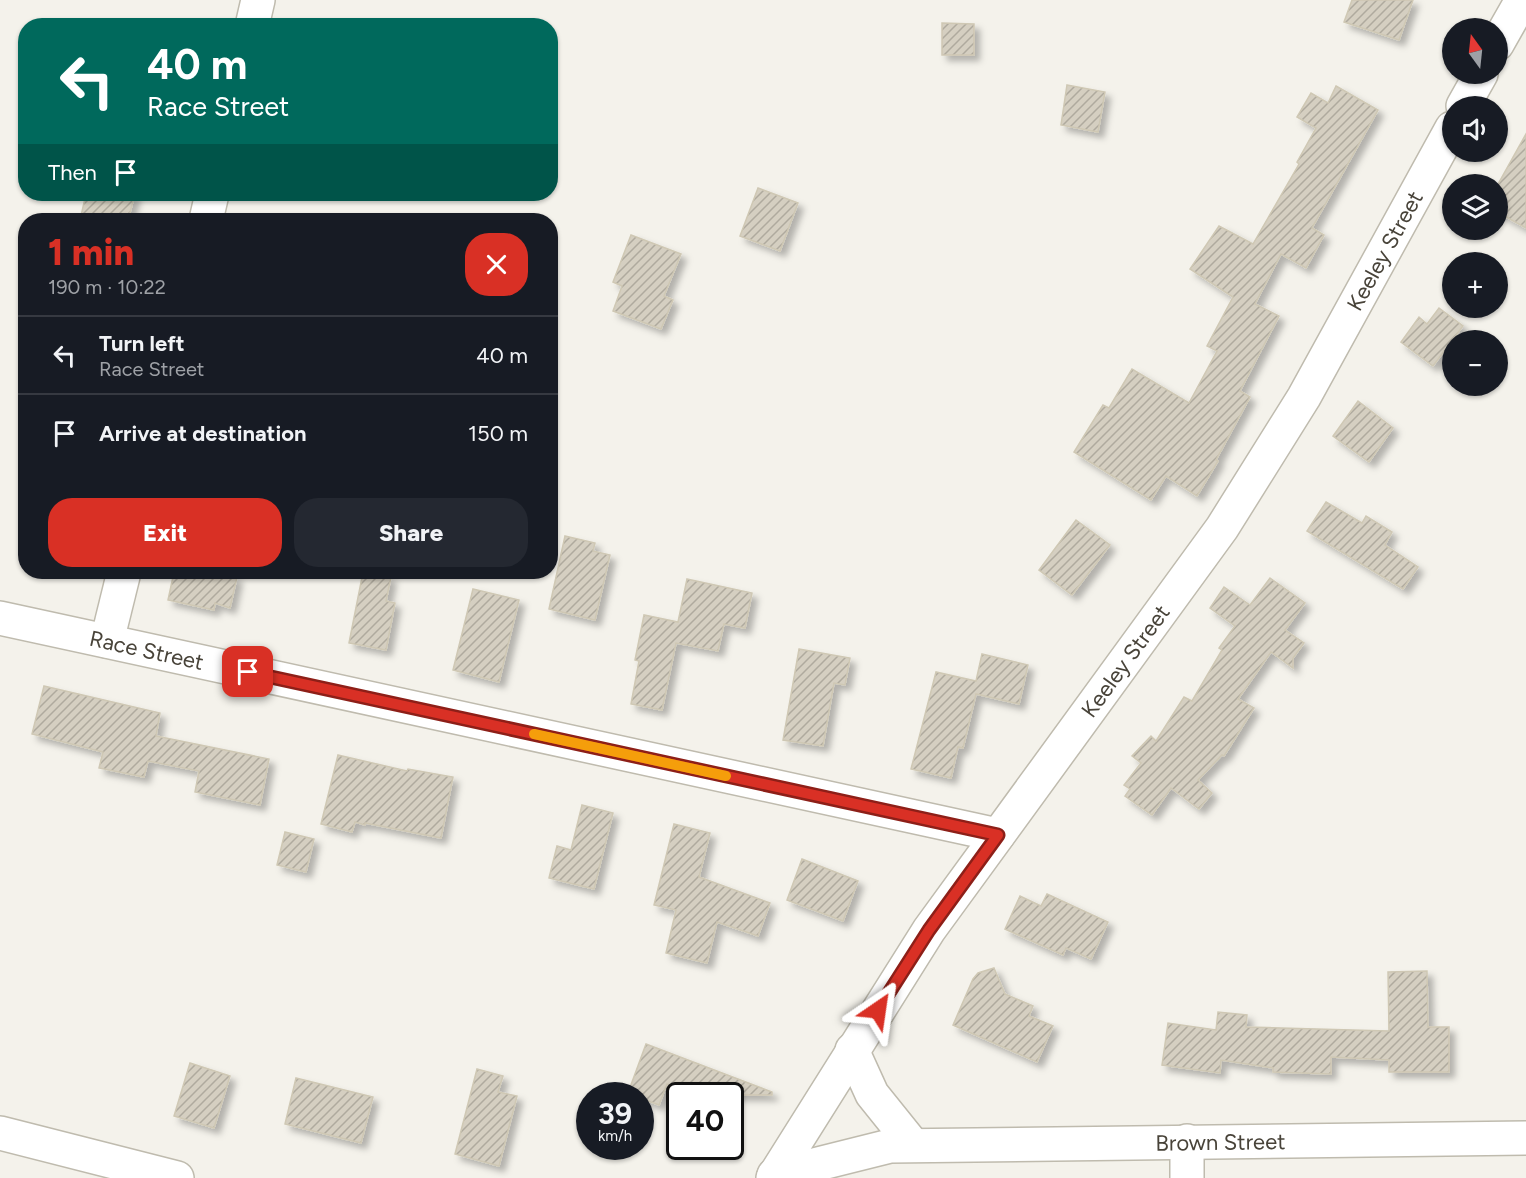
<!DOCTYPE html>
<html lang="en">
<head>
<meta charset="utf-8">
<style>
	:root { --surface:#171b24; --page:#242831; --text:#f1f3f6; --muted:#9ea1a6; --line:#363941; --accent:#d93025 }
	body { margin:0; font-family:Figtree,sans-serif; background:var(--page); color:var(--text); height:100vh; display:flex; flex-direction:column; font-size:22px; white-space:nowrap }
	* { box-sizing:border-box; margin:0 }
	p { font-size:20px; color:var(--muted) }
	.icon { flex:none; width:33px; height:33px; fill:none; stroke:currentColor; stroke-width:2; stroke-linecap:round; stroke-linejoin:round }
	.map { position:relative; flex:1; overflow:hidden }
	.drawer { position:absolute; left:18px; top:213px; width:540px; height:366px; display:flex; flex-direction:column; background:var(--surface); border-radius:24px; box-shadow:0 2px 4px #0004 }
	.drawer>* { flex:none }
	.hud { position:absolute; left:18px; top:18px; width:540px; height:183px; border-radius:24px; box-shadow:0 2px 4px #0004; background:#00695c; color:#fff; overflow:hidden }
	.needle { width:39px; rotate:345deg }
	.controls { position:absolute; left:1442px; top:18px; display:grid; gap:12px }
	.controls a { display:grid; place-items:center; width:66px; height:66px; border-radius:50%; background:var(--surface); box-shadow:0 2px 4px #0004; font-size:30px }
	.speed { position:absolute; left:576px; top:1082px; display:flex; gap:12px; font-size:30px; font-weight:700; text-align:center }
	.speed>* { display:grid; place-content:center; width:78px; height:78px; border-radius:50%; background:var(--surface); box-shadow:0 2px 4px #0004; line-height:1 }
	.speed small { font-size:15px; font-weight:400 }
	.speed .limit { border:3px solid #111; border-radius:9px; background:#fff; color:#111 }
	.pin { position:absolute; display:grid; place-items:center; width:51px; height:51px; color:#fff; margin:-26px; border-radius:12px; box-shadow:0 3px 9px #0006 }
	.me { position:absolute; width:66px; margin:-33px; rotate:32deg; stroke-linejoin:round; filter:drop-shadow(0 0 4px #0008) }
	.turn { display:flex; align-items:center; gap:21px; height:126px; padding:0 30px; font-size:27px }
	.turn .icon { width:78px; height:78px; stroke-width:2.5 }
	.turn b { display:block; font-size:42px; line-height:51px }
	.then { display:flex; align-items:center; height:57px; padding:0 30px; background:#0003; gap:12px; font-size:22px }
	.round { display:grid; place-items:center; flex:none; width:63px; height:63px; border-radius:24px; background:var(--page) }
	.head { display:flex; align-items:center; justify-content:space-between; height:102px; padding:0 30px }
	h1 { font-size:36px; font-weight:800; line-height:45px; color:var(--accent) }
	.button { display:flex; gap:12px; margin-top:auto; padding:12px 30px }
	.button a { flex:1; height:69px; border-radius:24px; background:var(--accent); color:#fff; font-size:24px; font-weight:800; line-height:69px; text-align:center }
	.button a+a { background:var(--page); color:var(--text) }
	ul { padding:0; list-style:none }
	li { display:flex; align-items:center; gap:18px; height:78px; padding:0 30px; border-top:2px solid var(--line) }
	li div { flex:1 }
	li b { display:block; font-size:22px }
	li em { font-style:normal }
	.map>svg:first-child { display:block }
	.building { fill:url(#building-hatch); stroke:#cfc8b4; stroke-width:1.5; filter:url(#shadow) }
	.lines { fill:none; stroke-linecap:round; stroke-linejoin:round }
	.minor-casing { stroke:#bfbbae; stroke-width:36 }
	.minor { stroke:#fff; stroke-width:33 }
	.route-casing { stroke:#8d1f18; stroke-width:15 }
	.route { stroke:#d93025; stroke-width:10 }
	.slow { stroke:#f59e0b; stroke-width:10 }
	.labels { text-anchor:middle; stroke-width:4.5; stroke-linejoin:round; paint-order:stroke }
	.street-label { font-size:22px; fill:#484339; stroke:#fff }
</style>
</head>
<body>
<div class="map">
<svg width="1526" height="1178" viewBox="0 0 1526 1178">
	<defs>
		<pattern id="building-hatch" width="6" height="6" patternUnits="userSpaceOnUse" patternTransform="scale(1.5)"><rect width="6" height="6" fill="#d5cfc1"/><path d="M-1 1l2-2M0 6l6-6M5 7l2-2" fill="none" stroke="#afaa9e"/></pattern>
		<filter id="shadow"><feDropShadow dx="5.5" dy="5.5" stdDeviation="3" flood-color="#0004"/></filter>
	</defs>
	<rect width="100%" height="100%" fill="#f4f2eb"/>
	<g class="building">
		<path d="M 1352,0 L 1413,0 L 1399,40 L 1344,22 Z"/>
		<path d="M 942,23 L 974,24 L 974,55 L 942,55 Z"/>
		<path d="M 1067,85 L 1105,92 L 1098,132 L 1061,125 Z"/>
		<path d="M 1336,86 L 1378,110 L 1312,228 L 1324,235 L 1306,268 L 1281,254 L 1255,304 L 1279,316 L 1240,391 L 1250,397 L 1216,460 L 1218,461 L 1197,496 L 1166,476 L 1151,500 L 1074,452 L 1103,405 L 1109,408 L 1132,369 L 1189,403 L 1217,351 L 1207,346 L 1233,297 L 1190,269 L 1219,226 L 1253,244 L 1299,164 L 1297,162 L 1316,128 L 1297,117 L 1311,93 L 1328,103 Z"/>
		<path d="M 1526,134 L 1526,228 L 1497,212 L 1497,186 Z"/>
		<path d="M 758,188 L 798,203 L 780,251 L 740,236 Z"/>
		<path d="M 86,194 L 135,194 L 128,220 L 80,220 Z"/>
		<path d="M 631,235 L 681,254 L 664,296 L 673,300 L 661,329 L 613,311 L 622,286 L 613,282 Z"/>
		<path d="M 1439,308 L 1463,326 L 1433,366 L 1401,342 L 1419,317 L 1427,324 Z"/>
		<path d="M 1358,401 L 1393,428 L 1369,462 L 1333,436 Z"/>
		<path d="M 1326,502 L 1362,523 L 1366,516 L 1392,532 L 1385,545 L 1418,567 L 1403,589 L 1307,531 Z"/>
		<path d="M 1076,520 L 1110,545 L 1072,595 L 1039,570 Z"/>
		<path d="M 565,536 L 595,543 L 593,551 L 610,555 L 595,620 L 549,609 Z"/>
		<path d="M 174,572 L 210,572 L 237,577 L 230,608 L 215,603 L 214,610 L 168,600 Z"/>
		<path d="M 363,572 L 391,577 L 386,601 L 395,603 L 386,650 L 349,643 Z"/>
		<path d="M 1270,578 L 1305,603 L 1285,630 L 1304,643 L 1293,658 L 1293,668 L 1271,652 L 1238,699 L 1254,708 L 1224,756 L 1222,755 L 1198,780 L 1212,793 L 1199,809 L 1171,788 L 1152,815 L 1125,796 L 1130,789 L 1124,785 L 1141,763 L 1132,756 L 1151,736 L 1156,741 L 1184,697 L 1192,701 L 1222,650 L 1219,648 L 1235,626 L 1210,608 L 1224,587 L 1250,605 Z"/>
		<path d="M 687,579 L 752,593 L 745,628 L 724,624 L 718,651 L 676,643 L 662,710 L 631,704 L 639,661 L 635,660 L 644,615 L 678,622 Z"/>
		<path d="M 473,589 L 519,600 L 499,682 L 453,670 Z"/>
		<path d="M 799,649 L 850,658 L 845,685 L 834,683 L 823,746 L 783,740 Z"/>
		<path d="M 982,654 L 1028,665 L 1019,704 L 976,694 L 963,748 L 958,747 L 951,778 L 911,769 L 936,672 L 976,681 Z"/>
		<path d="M 44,686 L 160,713 L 156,736 L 269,759 L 260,805 L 195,792 L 199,771 L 148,761 L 144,777 L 99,768 L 103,752 L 32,734 Z"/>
		<path d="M 338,755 L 407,771 L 408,769 L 453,777 L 441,838 L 365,823 L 365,825 L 355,822 L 352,832 L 321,824 Z"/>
		<path d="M 582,805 L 613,813 L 594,889 L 549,878 L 557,846 L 571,850 Z"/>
		<path d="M 674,824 L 710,833 L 699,877 L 770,903 L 758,936 L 717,922 L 707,963 L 666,953 L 676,910 L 654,905 Z"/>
		<path d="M 285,832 L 314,839 L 306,872 L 277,865 Z"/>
		<path d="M 802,859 L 858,881 L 843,921 L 787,900 Z"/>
		<path d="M 1047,894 L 1108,922 L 1091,959 L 1066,948 L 1063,955 L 1005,929 L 1020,896 L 1041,906 Z"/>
		<path d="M 994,968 L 1005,994 L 1033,1006 L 1029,1016 L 1053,1026 L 1037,1062 L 953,1025 L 973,979 L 978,973 Z"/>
		<path d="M 1427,971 L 1428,1027 L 1449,1027 L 1449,1072 L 1389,1072 L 1389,1060 L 1331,1057 L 1331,1074 L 1273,1072 L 1273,1068 L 1221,1060 L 1220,1073 L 1162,1065 L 1168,1023 L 1216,1030 L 1218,1012 L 1247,1015 L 1246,1027 L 1389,1031 L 1388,972 Z"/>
		<path d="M 646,1044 L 772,1092 L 772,1095 L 696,1095 L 667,1084 L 659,1105 L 640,1098 L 640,1095 L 628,1093 Z"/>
		<path d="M 190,1063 L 230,1076 L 214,1128 L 174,1116 Z"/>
		<path d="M 477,1069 L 503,1076 L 498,1092 L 517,1096 L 499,1166 L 455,1154 Z"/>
		<path d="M 296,1078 L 373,1097 L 361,1143 L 285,1124 Z"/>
	</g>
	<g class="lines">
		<defs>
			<g id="minor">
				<path d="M 252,26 L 258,0"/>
				<path d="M 1497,44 L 1522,0"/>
				<path d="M 1463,106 L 1481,74"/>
				<path d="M 206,220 L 212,194"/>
				<path id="s1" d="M 0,618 L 998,835"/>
				<path d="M 107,641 L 124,572"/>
				<path d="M 852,1050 L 872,1094 L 913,1145"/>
				<path d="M 0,1133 L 177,1178"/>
				<path d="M 1187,1141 L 1187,1178"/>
				<path id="s2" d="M 774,1175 L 890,1146 L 1526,1138"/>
				<path id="s3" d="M 773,1178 L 929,930 L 1222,528 L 1304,397 L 1452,128"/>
			</g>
		</defs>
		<use href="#minor" class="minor-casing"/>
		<use href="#minor" class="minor"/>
	</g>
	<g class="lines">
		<defs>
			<path id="route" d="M 248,672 L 998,835 L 929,930 L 878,1010"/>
		</defs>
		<use href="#route" class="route-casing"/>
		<use href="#route" class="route"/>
		<path class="slow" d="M 534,734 L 726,776"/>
	</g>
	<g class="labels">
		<g class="street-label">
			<text dy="8" stroke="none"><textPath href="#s3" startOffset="1112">Keeley Street</textPath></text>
			<text dy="8" stroke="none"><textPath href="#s1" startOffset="150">Race Street</textPath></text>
			<text dy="8" stroke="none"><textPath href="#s3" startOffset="626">Keeley Street</textPath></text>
			<text dy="8" stroke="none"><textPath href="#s2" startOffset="450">Brown Street</textPath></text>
		</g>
	</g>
</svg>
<div class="controls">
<a><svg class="needle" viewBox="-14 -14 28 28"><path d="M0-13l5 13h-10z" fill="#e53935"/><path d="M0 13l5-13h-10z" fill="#9ea1a6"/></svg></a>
<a><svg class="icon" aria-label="sound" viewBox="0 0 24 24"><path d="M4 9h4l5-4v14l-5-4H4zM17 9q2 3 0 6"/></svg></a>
<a><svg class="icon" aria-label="layers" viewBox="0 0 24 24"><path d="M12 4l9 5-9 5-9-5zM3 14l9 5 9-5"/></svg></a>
<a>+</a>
<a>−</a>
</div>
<div class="speed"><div>39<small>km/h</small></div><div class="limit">40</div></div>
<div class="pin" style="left:248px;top:672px;background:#d93025"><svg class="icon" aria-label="arrive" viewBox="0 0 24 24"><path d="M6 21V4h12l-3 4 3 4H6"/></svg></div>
<svg class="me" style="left:878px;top:1010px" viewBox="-20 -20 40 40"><path d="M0-17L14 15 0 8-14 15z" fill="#d93025" stroke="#fff" stroke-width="4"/></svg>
<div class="hud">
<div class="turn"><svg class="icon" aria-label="left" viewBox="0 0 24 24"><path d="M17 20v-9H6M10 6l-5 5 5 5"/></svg><div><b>40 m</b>Race Street</div></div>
<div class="then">Then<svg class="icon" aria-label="arrive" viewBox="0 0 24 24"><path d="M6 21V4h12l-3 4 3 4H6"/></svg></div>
</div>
<section class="drawer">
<div class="head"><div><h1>1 min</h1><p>190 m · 10:22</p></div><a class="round" style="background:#d93025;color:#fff"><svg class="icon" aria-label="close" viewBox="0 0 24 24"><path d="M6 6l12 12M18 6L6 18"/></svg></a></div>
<ul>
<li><svg class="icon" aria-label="left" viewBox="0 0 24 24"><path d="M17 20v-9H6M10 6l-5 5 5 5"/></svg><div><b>Turn left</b><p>Race Street</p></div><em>40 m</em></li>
<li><svg class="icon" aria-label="arrive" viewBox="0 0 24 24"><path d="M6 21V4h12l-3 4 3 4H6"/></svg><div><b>Arrive at destination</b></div><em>150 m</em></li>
</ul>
<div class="button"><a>Exit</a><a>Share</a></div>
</section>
</div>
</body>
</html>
